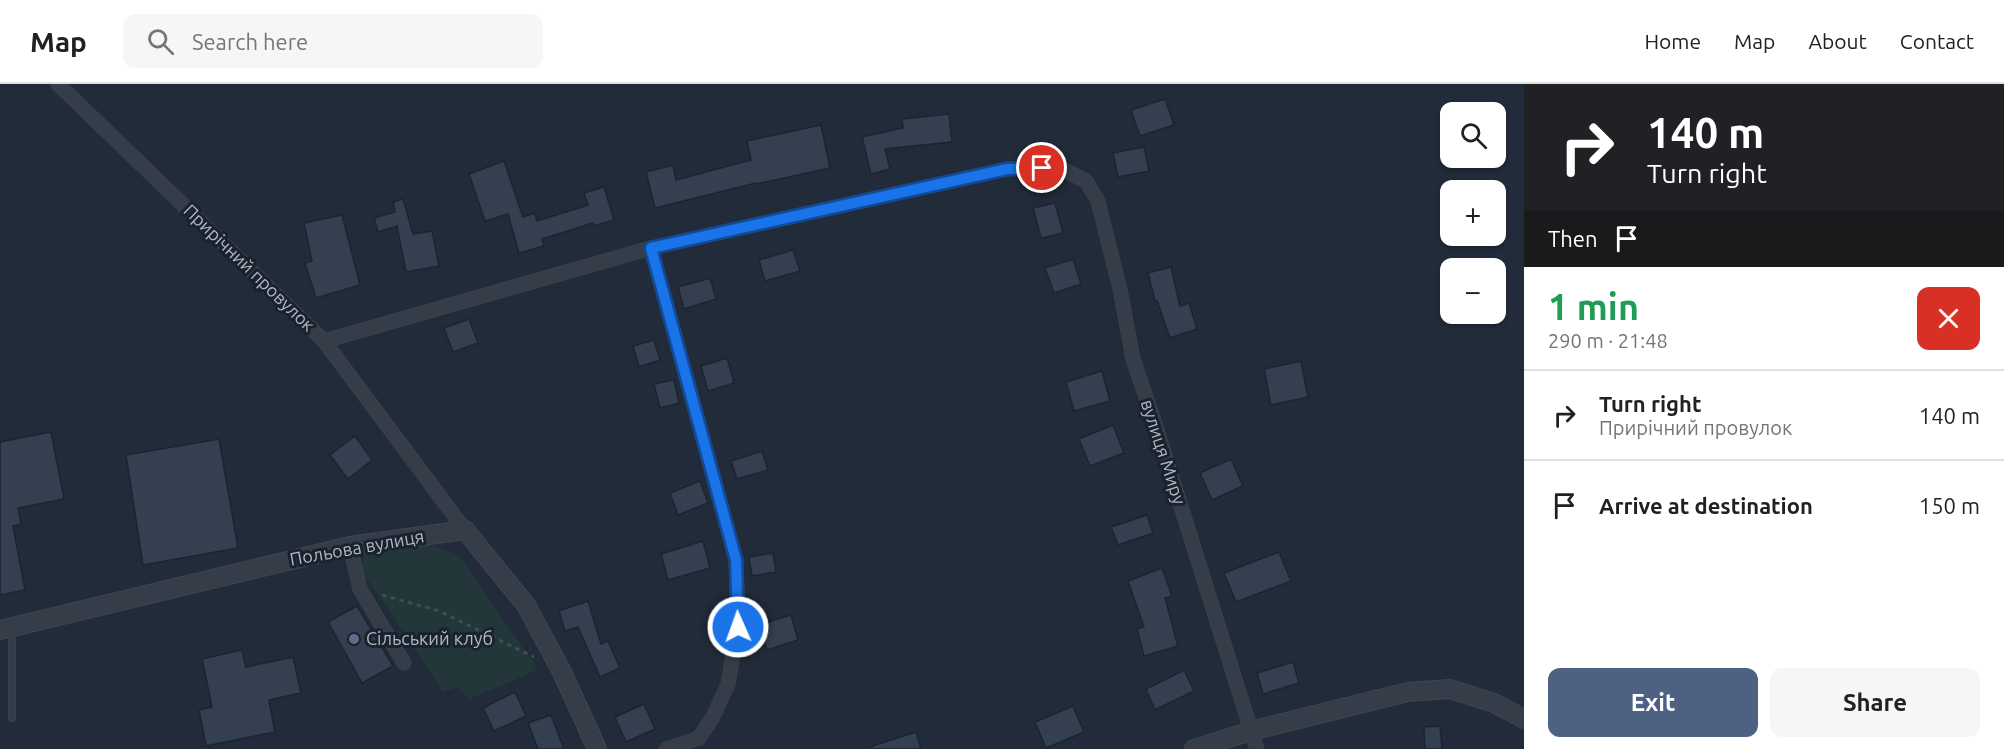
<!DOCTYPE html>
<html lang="en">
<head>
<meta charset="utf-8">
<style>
	:root { --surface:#fff; --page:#f6f6f6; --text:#202124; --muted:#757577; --line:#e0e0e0; --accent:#4d6182 }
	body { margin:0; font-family:Ubuntu,sans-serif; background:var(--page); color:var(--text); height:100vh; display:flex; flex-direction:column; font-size:22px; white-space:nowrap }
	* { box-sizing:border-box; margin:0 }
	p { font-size:20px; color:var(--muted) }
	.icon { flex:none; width:33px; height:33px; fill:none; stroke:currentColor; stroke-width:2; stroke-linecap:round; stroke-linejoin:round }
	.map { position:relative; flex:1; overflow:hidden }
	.side { display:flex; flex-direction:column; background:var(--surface); width:480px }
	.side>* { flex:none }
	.hud { background:#202124; color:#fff; overflow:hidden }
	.buttons { position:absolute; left:1440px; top:18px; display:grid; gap:12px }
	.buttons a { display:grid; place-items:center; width:66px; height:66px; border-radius:12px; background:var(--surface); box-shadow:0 2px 4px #0004; font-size:30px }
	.pin { position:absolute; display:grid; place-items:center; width:51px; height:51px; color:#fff; margin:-26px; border:3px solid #fff; border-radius:50%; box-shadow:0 2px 6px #0007 }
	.me { position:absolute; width:66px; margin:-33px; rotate:358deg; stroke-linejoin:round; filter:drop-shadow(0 0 4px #0008) }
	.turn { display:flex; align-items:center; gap:21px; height:126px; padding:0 24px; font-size:27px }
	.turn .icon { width:78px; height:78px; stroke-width:2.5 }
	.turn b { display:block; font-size:42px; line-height:51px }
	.then { display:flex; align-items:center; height:57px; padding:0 24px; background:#0003; gap:12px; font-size:22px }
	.round { display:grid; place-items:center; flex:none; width:63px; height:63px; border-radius:12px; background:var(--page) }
	.summary { display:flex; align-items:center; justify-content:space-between; height:102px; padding:0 24px }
	h1 { font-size:36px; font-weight:700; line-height:45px; color:#1e9e55 }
	.cta { display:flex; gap:12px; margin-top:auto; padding:12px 24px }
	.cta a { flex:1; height:69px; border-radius:12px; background:var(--accent); color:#fff; font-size:24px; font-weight:700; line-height:69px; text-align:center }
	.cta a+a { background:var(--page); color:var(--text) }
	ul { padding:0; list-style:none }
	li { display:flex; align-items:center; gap:18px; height:90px; padding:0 24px; border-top:2px solid var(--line) }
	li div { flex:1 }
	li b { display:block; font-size:22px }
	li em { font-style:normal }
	header { display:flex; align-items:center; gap:36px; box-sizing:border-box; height:84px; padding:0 30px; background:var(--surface); border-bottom:2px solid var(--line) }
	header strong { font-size:28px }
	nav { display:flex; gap:33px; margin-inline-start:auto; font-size:21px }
	.search { width:420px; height:54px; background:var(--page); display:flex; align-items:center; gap:15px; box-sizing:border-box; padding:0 21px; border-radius:12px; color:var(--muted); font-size:22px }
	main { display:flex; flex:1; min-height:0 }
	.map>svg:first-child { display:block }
	.green { fill:#23373a }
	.building { fill:#343f50; stroke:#1c2430; stroke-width:1.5 }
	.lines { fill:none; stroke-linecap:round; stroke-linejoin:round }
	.service-casing { stroke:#3e4652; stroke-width:8 }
	.minor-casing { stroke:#3e4652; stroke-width:15 }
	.tertiary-casing { stroke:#3e4652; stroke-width:20 }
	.path { stroke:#3c5052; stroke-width:3; stroke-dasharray:4.5 4.5; stroke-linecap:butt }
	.service { stroke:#353d49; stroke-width:7 }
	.minor { stroke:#353d49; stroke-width:14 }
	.tertiary { stroke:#353d49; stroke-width:18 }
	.route-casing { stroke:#114b97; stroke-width:15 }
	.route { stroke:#1a73e8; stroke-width:10 }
	.service-dot { fill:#5c6f8a; stroke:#1a222e; stroke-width:2 }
	.labels { text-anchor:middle; stroke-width:6; stroke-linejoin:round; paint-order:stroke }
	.street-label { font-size:18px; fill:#b0b8c5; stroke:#1a222e }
	.poi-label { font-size:18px; fill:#b0b8c5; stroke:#1a222e; text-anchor:start }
</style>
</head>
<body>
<header>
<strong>Map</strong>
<div class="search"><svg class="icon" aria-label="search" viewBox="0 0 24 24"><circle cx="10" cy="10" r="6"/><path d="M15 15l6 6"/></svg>Search here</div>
<nav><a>Home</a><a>Map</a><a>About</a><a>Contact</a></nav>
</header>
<main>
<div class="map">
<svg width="1524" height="665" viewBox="0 0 1524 665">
	<rect width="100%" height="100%" fill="#222b39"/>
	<path class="green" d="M 430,461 L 459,471 L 538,586 L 469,615 L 459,603 L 443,608 L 362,487 L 364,470 L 384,462 Z"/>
	<g class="building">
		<path d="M 1165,15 L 1174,41 L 1140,52 L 1131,26 Z"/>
		<path d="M 949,30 L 952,58 L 885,65 L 890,85 L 871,90 L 862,53 L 903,44 L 902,35 Z"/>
		<path d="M 821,41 L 830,84 L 756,100 L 756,99 L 655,124 L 646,88 L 673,81 L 676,96 L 751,76 L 747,57 Z"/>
		<path d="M 1144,63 L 1149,87 L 1118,93 L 1113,69 Z"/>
		<path d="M 504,77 L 523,133 L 535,129 L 537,137 L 588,121 L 584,109 L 604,103 L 614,136 L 594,142 L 593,139 L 542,155 L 544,162 L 519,169 L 508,130 L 485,137 L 469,90 Z"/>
		<path d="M 403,115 L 413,150 L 432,147 L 439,182 L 406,188 L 397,142 L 378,148 L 374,134 L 395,128 L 393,118 Z"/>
		<path d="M 1055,119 L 1063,149 L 1041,154 L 1033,124 Z"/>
		<path d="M 342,131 L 360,201 L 316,214 L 305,179 L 312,177 L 304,139 Z"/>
		<path d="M 793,166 L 800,187 L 765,197 L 759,176 Z"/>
		<path d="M 1073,175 L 1081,200 L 1054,209 L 1045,184 Z"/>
		<path d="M 1171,183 L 1180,222 L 1189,219 L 1197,245 L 1170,254 L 1157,217 L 1155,217 L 1148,189 Z"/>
		<path d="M 710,194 L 716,215 L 684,225 L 678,203 Z"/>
		<path d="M 469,235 L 478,259 L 453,268 L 444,244 Z"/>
		<path d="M 654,256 L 660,276 L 639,283 L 633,262 Z"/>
		<path d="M 727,274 L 734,299 L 708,307 L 701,282 Z"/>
		<path d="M 1301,277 L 1308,313 L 1271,321 L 1264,285 Z"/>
		<path d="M 1102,287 L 1110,317 L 1074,327 L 1066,298 Z"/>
		<path d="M 674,296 L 679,319 L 660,324 L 654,300 Z"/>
		<path d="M 1113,341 L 1124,369 L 1090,382 L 1079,355 Z"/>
		<path d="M 51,348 L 64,415 L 18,424 L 21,440 L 13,442 L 25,506 L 0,511 L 0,358 Z"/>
		<path d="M 355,352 L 372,376 L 348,395 L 330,371 Z"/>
		<path d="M 219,355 L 238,464 L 143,481 L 126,371 Z"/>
		<path d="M 762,367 L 768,386 L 737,395 L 731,377 Z"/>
		<path d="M 1231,375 L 1243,402 L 1212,416 L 1200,389 Z"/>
		<path d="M 700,397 L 708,419 L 678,431 L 670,409 Z"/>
		<path d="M 1147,431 L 1153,449 L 1118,461 L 1111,443 Z"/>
		<path d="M 703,457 L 710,484 L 668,496 L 661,470 Z"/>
		<path d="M 1279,468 L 1291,497 L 1236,518 L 1224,489 Z"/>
		<path d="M 773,469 L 776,488 L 752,492 L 749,473 Z"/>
		<path d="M 1162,484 L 1172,512 L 1165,514 L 1178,562 L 1144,572 L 1137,545 L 1144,543 L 1128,497 Z"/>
		<path d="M 588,517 L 601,560 L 608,557 L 620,584 L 600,593 L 578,543 L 565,547 L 559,527 Z"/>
		<path d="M 357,522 L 393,582 L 362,599 L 328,538 Z"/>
		<path d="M 791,531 L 798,556 L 767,566 L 759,541 Z"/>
		<path d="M 242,566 L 246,583 L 293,573 L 301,609 L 269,616 L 275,648 L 206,662 L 199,626 L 212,623 L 202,575 Z"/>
		<path d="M 1293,578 L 1299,599 L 1263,610 L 1257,589 Z"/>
		<path d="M 1184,586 L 1194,607 L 1155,626 L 1146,605 Z"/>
		<path d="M 515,608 L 526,632 L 494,647 L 483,624 Z"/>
		<path d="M 644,620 L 655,645 L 626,658 L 615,633 Z"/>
		<path d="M 1073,622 L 1084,648 L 1046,664 L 1035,638 Z"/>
		<path d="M 551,631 L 564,665 L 538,665 L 528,639 Z"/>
		<path d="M 1440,642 L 1442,665 L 1425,665 L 1424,643 Z"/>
		<path d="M 916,648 L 921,665 L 872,665 L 872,662 Z"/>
	</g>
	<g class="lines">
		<defs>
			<path id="service" d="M 12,634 L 12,543"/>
			<g id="minor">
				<path d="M 58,0 L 324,257 L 651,164 L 736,476 L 738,543 L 728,600 L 713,633 L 699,654"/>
				<path d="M 651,164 L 1007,85 L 1060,84 L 1086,97 L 1098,117 L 1120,205 L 1133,275 L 1156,343 L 1257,665"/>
				<path d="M 324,257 L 465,446"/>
				<path d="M 350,462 L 360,505 L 404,579"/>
				<path d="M 666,665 L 699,654"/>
			</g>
			<g id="tertiary">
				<path d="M 0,546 L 350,462 L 465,446 L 526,521 L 561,586 L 597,665"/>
				<path d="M 1194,665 L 1251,647 L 1408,608 L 1450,605 L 1494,619 L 1524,635"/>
			</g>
		</defs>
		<use href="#service" class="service-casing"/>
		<use href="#minor" class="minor-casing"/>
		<use href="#tertiary" class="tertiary-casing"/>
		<path class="path" d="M 382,511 L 439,527 L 534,573"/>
		<use href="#service" class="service"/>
		<use href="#minor" class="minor"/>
		<use href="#tertiary" class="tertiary"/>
	</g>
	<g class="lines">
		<defs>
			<path id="route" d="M 738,543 L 736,476 L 651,164 L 1007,85 L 1042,84"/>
		</defs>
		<use href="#route" class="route-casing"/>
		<use href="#route" class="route"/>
	</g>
	<circle class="service-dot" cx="354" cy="555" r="6"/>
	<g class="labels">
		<g class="street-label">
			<text transform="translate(249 184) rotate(44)" y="6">Прирічний провулок</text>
			<text transform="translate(1163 368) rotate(72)" y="6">вулиця Миру</text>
			<text transform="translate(357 464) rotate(-10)" y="6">Польова вулиця</text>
		</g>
		<g class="poi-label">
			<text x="366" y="561">Сільський клуб</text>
		</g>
	</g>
</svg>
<div class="buttons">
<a><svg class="icon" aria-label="search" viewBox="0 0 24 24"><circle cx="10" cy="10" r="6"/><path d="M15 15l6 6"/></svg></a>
<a>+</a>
<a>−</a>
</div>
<div class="pin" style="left:1042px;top:84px;background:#d93025"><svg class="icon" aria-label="arrive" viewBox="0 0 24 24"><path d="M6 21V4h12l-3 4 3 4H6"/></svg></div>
<svg class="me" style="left:738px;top:543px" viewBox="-20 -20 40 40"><circle r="17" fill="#1a73e8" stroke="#fff" stroke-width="3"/><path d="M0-11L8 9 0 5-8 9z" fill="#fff"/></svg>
</div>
<section class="side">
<div class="hud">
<div class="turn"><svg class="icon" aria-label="right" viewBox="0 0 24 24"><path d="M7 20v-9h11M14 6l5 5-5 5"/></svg><div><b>140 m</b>Turn right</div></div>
<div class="then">Then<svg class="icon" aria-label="arrive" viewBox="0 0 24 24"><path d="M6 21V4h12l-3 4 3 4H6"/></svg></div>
</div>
<div class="summary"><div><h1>1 min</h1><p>290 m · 21:48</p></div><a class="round" style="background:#d93025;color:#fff"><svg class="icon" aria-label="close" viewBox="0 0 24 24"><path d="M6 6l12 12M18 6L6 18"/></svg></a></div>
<ul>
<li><svg class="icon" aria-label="right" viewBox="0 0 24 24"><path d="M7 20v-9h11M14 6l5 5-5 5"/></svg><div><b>Turn right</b><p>Прирічний провулок</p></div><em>140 m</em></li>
<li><svg class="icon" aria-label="arrive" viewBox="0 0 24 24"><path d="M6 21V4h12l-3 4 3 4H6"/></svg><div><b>Arrive at destination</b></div><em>150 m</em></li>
</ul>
<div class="cta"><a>Exit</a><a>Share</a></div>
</section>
</main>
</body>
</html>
